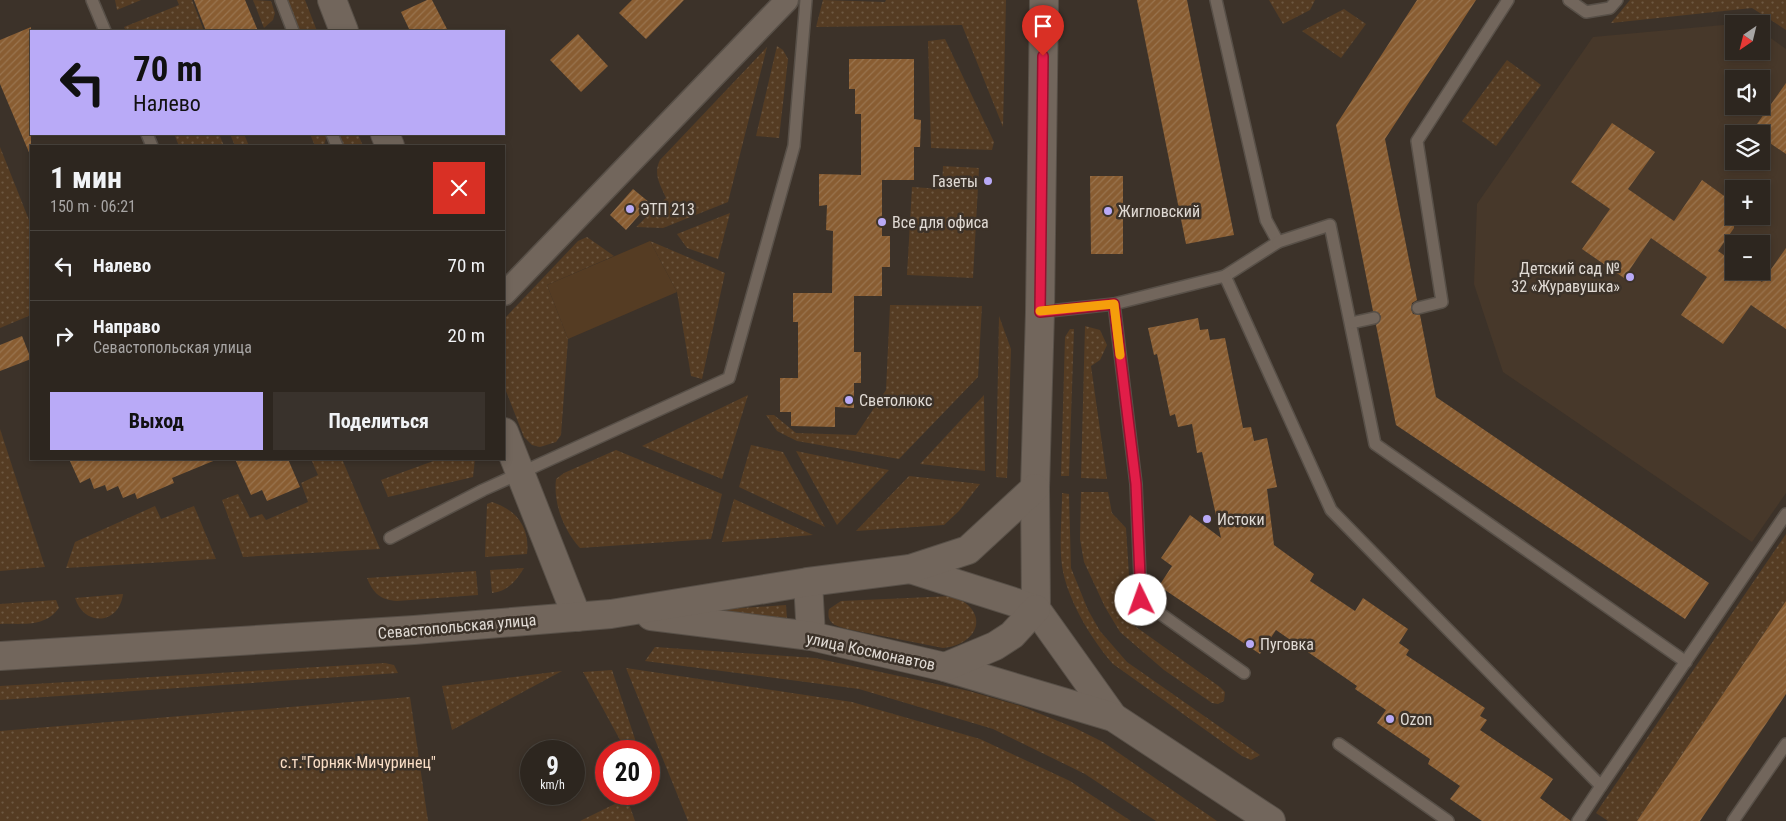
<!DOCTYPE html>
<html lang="ru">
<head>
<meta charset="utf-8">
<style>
	:root { --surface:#2d261f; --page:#39322c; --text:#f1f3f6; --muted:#a7a5a4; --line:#48433d; --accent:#b9aaf7 }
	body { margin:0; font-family:"Roboto Condensed",sans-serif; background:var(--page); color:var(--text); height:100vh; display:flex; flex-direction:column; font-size:19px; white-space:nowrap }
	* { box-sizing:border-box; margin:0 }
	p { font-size:16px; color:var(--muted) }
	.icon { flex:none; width:28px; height:28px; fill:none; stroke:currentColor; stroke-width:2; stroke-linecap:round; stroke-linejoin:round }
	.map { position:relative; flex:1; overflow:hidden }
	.sheet { position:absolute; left:30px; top:145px; width:475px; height:315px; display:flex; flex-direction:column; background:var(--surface); border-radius:0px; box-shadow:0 2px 8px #0003,0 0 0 1px var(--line) }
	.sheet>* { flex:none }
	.hud { position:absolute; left:30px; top:30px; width:475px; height:105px; border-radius:0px; box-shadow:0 2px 8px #0003,0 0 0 1px var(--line); background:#b9aaf7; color:#111; overflow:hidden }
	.needle { width:32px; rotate:215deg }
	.controls { position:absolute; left:1725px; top:15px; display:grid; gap:10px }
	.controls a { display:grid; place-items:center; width:45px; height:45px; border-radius:0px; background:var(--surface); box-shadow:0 2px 8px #0003,0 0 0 1px var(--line); font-size:25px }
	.speed { position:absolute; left:520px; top:740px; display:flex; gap:10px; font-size:25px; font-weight:700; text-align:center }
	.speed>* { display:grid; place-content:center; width:65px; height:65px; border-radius:50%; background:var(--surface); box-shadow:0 2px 8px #0003,0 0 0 1px var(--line); line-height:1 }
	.speed small { font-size:12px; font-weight:400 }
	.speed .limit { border:8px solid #d22; background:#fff; color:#111 }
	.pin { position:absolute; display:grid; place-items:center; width:42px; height:42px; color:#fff; margin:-51px -21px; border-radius:50% 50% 50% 0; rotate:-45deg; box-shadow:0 0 5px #0007 }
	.pin .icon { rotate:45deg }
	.me { position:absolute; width:55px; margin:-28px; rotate:357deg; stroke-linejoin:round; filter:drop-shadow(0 0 4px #0008) }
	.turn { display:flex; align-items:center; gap:18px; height:105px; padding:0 20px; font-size:22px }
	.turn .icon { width:65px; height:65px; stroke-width:2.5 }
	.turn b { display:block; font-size:35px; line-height:42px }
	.round { display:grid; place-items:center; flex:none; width:52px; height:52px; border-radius:0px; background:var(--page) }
	.head { display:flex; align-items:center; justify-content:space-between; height:85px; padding:0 20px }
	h1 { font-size:30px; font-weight:700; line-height:38px }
	.button { display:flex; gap:10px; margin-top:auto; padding:10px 20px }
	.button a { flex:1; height:58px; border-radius:0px; background:var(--accent); color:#111; font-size:20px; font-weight:700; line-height:58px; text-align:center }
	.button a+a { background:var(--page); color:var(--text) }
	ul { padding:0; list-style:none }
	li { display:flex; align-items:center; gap:15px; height:70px; padding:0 20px; border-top:1px solid var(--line) }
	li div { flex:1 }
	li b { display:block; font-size:19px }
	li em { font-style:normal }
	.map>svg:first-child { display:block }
	.built { fill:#47382a; fill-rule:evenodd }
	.green { fill:url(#green-dots) }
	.pitch { fill:#553c23 }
	.building { fill:url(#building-hatch) }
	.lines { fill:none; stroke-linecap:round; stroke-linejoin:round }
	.lane-casing { stroke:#585048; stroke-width:14 }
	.street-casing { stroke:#585048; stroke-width:25 }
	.secondary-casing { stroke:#585048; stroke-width:30 }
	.lane { stroke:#72665c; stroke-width:11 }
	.street { stroke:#72665c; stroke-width:22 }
	.secondary { stroke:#72665c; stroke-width:28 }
	.route-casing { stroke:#92132f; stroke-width:12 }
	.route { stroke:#e11d48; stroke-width:9 }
	.slow { stroke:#f59e0b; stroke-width:9 }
	.poi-dot { fill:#b9aaf7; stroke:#3c3229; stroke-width:2 }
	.labels { text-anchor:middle; stroke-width:5; stroke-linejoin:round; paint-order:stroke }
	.poi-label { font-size:16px; fill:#e0dad4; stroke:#3c3229; text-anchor:start }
	.street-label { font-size:16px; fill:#e0dad4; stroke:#3c3229 }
	.park-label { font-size:16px; fill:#fadec6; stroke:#3c3229 }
</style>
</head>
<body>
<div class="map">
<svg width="1786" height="821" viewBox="0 0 1786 821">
	<defs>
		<pattern id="green-dots" width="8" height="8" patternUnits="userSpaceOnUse" patternTransform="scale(1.25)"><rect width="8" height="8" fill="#553c23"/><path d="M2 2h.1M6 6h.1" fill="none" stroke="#6d5842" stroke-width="1.8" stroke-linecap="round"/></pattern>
		<pattern id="building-hatch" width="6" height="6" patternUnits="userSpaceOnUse" patternTransform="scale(1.25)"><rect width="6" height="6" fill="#895d32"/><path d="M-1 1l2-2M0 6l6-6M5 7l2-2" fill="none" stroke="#99744f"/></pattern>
	</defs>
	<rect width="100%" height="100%" fill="#3c3229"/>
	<path class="built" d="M 1734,24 L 1734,51 L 1761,51 L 1761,31 L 1786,49 L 1786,493 L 1752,542 L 1503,372 L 1474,284 L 1477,204 L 1593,37 ZM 1734,79 L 1761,79 L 1761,106 L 1734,106 ZM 1734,134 L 1761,134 L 1761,161 L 1734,161 ZM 1734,189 L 1761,189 L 1761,216 L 1734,216 ZM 1734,244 L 1761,244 L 1761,271 L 1734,271 Z"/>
	<g class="green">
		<path d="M 115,0 L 141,0 L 117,10 Z"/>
		<path d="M 177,0 L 192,0 L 204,31 L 126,31 L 124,27 L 179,5 Z"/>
		<path d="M 253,0 L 271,1 L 275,13 L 273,20 L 264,28 Z"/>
		<path d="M 286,0 L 305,0 L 317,31 L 298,31 Z"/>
		<path d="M 823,0 L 885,2 L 886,0 L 1006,0 L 1003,127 L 962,25 L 816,27 Z"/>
		<path d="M 1269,0 L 1315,0 L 1310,10 L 1283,24 Z"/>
		<path d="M 1630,0 L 1786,0 L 1786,30 L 1752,8 L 1611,23 Z"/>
		<path d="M 1344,9 L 1366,24 L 1341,58 L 1302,31 Z"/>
		<path d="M 945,39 L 994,142 L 992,150 L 931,148 L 928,41 Z"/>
		<path d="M 777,46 L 783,50 L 788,59 L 779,138 L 756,136 Z"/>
		<path d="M 767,47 L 728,202 L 663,228 L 636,227 L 666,198 C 660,184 653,174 660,160 Z"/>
		<path d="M 1507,60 L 1541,85 L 1496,146 L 1462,121 Z"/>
		<path d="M 174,134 L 219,134 L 224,146 L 179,146 Z"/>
		<path d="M 230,134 L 244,134 L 249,146 L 235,146 Z"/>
		<path d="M 310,134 L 327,134 L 324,146 L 315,146 Z"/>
		<path d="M 339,134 L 358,134 L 363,146 L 344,146 Z"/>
		<path d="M 0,147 L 31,225 L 31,315 L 0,328 Z"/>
		<path d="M 943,166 L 979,168 L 973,278 L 907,275 L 912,187 L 942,189 Z"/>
		<path d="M 730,213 L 718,259 L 687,248 L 677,234 Z"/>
		<path d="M 587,237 L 614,256 L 547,285 L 568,339 L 561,435 L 556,442 L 540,447 L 532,445 L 524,437 L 504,386 L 504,319 L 578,241 Z"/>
		<path d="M 650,241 L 725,273 L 702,379 L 691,376 L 677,292 Z"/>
		<path d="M 890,305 L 982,306 L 978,377 L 899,459 L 797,441 L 777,431 L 766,415 L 774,415 L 796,433 L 856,435 L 886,390 Z"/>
		<path d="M 999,316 L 1011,349 L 1007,478 L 996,477 Z"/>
		<path d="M 1085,326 L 1100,330 L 1107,345 L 1100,360 L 1091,366 L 1107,479 L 1081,478 Z"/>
		<path d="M 1070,329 L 1074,329 L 1069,476 L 1061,476 L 1065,337 Z"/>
		<path d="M 748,395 L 722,479 L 642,446 Z"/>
		<path d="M 984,395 L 985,471 L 920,464 Z"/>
		<path d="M 0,429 L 45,567 L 0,571 Z"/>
		<path d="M 751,445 L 783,452 L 825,527 L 739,487 Z"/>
		<path d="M 616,450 L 722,494 L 711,539 L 580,548 C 564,531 553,503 556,479 L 564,473 Z"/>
		<path d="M 796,451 L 889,470 L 837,525 Z"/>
		<path d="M 311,459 L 342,459 L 380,549 L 243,557 L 222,500 L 238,494 L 250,518 L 262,514 L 266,520 L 308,502 L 301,483 L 318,475 Z"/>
		<path d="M 439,459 L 475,459 L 473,477 L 388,497 L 381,480 Z"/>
		<path d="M 909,476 L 980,484 L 959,511 L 944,525 L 856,531 Z"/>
		<path d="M 1081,492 L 1108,492 L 1112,513 L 1126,528 L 1132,624 L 1220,687 L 1225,692 L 1224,701 L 1218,704 L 1212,703 L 1164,670 L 1120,632 L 1105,607 L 1084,562 L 1080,539 Z"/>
		<path d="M 1062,493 L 1069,494 L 1071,568 L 1088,610 L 1100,631 L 1127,662 L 1260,755 L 1251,760 L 1242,756 L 1113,664 C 1091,639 1067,599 1062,566 C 1059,543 1062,517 1062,493 Z"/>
		<path d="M 734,499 L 813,535 L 722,542 Z"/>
		<path d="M 492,502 C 517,510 530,528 527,554 L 485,557 L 487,504 Z"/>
		<path d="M 155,506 L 161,519 L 194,506 L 216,559 L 66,568 L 75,542 Z"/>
		<path d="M 1786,534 L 1786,601 L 1637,821 L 1608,821 L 1596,813 Z"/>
		<path d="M 524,568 C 516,581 508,591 492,593 L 490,570 Z"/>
		<path d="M 476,571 L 478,595 L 397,601 C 380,600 373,593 367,578 Z"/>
		<path d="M 123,594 C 119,625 84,627 75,598 Z"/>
		<path d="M 953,596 C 990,611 980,644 943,648 L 847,629 C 835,626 826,623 829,609 L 841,601 Z"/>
		<path d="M 56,600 L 59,608 C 44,628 23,623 0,624 L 0,604 Z"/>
		<path d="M 786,605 L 787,619 L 669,613 Z"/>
		<path d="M 655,647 L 815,658 L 969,691 L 1021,706 L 1075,728 L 1103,742 L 1217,821 L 1156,821 L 1085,774 L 993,729 L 859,689 L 645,661 Z"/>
		<path d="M 385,663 L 394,665 L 398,673 L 0,700 L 0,686 Z"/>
		<path d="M 626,668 L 852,702 L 980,739 L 1070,781 L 1131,821 L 688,821 Z"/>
		<path d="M 612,670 L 639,751 L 626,751 L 583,672 Z"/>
		<path d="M 562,671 L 452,730 L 442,686 Z"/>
		<path d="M 410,697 L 428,821 L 0,821 L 0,731 Z"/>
		<path d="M 627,798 L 635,821 L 580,821 Z"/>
	</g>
	<path class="pitch" d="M 650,241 L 677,292 L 568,339 L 547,285 Z"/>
	<g class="building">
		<path d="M 194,0 L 245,0 L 258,31 L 206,31 Z"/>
		<path d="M 427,0 L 432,0 L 448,31 L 410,31 L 401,12 Z"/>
		<path d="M 632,0 L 684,0 L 646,39 L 619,13 Z"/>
		<path d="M 1137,0 L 1187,0 L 1234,235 L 1186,244 Z"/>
		<path d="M 1417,0 L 1476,0 L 1385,139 L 1417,300 L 1412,303 L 1411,309 L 1413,314 L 1420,315 L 1436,397 L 1709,583 L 1685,619 L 1396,425 L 1376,325 L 1381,317 L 1379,313 L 1373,311 L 1336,125 Z"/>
		<path d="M 31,27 L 31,157 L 0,84 L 0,40 Z"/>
		<path d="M 578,34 L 608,66 L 581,92 L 550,60 Z"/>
		<path d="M 849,59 L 914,59 L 914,119 L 921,120 L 920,147 L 914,147 L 914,180 L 882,180 L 882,236 L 890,236 L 890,267 L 882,267 L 882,296 L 854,296 L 854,352 L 861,352 L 861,383 L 854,383 L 854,408 L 835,407 L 835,427 L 791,426 L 791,412 L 780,412 L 780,378 L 798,378 L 798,322 L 793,322 L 793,293 L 832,293 L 833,231 L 826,230 L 827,205 L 819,206 L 819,174 L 861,175 L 861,114 L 855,114 L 855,89 L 849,89 Z"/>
		<path d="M 1786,83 L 1786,154 L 1761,137 L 1761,134 L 1752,131 Z"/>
		<path d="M 1612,123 L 1655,152 L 1628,189 L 1674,221 L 1702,180 L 1734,203 L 1734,228 L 1718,251 L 1734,262 L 1734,271 L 1747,271 L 1762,282 L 1786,248 L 1786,329 L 1751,305 L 1723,344 L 1681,315 L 1707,277 L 1651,238 L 1624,278 L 1582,249 L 1610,209 L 1571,182 Z"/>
		<path d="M 1090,176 L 1123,176 L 1123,254 L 1091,254 Z"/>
		<path d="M 633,189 L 650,203 L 626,230 L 610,215 Z"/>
		<path d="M 1198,318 L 1200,330 L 1208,329 L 1210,340 L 1225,338 L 1243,428 L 1251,427 L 1254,441 L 1267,438 L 1277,487 L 1267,489 L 1274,545 L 1314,574 L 1310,581 L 1355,611 L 1363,598 L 1408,629 L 1399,643 L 1409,650 L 1406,655 L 1485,708 L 1480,716 L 1487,720 L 1480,730 L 1553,779 L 1540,798 L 1571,821 L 1482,821 L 1450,799 L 1460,786 L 1428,764 L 1430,759 L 1377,723 L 1386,710 L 1355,689 L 1357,686 L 1276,630 L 1260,654 L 1159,586 L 1172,566 L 1161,558 L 1190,515 L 1221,538 L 1202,452 L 1197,453 L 1192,424 L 1178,427 L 1175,414 L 1170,416 L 1157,354 L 1154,355 L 1148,328 Z"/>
		<path d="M 22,336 L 31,359 L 0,371 L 0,345 Z"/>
		<path d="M 69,459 L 218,459 L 172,478 L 174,483 L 137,499 L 135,493 L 123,498 L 118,486 L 107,491 L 105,485 L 94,489 L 90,478 L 80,483 Z"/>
		<path d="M 235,459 L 288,459 L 300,487 L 267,501 L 262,490 L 251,495 Z"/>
		<path d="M 1786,601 L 1786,694 L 1770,718 L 1700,821 L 1637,821 Z"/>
	</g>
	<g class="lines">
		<defs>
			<g id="lane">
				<path d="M 92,0 L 105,31"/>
				<path d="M 281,0 L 293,31"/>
				<path d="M 1216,0 L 1266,220 L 1278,242 L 1225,276"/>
				<path d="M 1569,0 L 1586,12 L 1610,8 L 1617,0"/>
				<path d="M 147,134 L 152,146"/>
				<path d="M 332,134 L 337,146"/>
				<path d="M 1278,242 L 1330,225 L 1375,444 L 1686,662"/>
				<path d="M 1114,304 L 1136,484 L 1141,600 L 1244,673"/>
				<path d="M 1418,308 L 1442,302 L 1417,141 L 1508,0"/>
				<path d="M 1040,312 L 1114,304 L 1225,276 L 1331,510 L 1601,786 L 1578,821"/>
				<path d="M 1351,323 L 1374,318"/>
				<path d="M 390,538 L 483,490 L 729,378 L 794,146 L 806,0"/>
				<path d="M 1339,744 L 1448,821"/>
				<path d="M 1601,786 L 1786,514"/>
				<path d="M 1733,821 L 1786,744"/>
			</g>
			<path id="street" d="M 504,294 L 787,0"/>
			<g id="secondary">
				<path d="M 332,0 L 344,31"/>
				<path d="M 1044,0 L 1040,312 L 1035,488 L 1036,609 L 1113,717"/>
				<path d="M 385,134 L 390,146"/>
				<path d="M 504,432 L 577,617"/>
				<path d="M 910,569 L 1036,609"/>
				<path d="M 808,582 L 811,636"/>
				<path d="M 651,616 L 811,636 L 945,667 L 1113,717 L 1271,821"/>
				<path d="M 0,656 L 414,630 L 611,614 L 808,582 L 910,569 L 968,550 L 1035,488"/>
				<path d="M 945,667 L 995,646 L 1012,635 L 1036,609"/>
			</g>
		</defs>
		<use href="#lane" class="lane-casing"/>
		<use href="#street" class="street-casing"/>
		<use href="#secondary" class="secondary-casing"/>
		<use href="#lane" class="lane"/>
		<use href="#street" class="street"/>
		<use href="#secondary" class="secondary"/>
	</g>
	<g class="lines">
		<defs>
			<path id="route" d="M 1043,56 L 1040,312 L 1114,304 L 1136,484 L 1141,600"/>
		</defs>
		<use href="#route" class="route-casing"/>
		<use href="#route" class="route"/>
		<path class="slow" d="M 1040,311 L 1114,304 L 1120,355"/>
	</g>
	<g class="poi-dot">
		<circle cx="988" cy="181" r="5"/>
		<circle cx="630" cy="209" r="5"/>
		<circle cx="1108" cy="211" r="5"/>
		<circle cx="882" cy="222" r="5"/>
		<circle cx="1630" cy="277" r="5"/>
		<circle cx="849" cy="400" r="5"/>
		<circle cx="1207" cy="519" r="5"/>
		<circle cx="1250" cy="644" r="5"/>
		<circle cx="1390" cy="719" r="5"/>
	</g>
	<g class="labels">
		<g class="poi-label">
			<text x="978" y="187" text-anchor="end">Газеты</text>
			<text x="640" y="215">ЭТП 213</text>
			<text x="1118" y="217">Жигловский</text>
			<text x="892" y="228">Все для офиса</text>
			<text x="1620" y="274" text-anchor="end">Детский сад №<tspan x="1620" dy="18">32 «Журавушка»</tspan></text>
			<text x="859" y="406">Светолюкс</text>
			<text x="1217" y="525">Истоки</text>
			<text x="1260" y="650">Пуговка</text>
			<text x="1400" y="725">Ozon</text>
		</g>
		<g class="street-label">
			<text transform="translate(457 626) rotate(-5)" y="6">Севастопольская улица</text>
			<text transform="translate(871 651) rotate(12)" y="6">улица Космонавтов</text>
		</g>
		<g class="park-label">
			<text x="358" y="768">с.т."Горняк-Мичуринец"</text>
		</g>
	</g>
</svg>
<div class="controls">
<a><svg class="needle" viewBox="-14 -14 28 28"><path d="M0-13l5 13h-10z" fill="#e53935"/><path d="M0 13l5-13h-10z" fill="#a7a5a4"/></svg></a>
<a><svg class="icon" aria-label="sound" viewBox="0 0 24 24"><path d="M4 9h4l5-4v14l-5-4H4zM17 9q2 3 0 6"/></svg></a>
<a><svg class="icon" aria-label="layers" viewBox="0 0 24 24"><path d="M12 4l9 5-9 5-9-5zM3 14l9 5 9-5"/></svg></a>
<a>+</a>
<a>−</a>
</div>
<div class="speed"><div>9<small>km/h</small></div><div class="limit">20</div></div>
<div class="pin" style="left:1043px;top:56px;background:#d93025"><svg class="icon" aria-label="arrive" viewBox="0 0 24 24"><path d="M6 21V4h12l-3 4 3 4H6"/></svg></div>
<svg class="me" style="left:1141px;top:600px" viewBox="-20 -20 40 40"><circle r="19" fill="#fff"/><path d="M0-13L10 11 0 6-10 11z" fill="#e11d48"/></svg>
<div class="hud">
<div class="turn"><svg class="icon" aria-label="left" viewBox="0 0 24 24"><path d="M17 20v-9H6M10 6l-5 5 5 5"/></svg><div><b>70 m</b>Налево</div></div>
</div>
<section class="sheet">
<div class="head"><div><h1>1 мин</h1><p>150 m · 06:21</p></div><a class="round" style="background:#d93025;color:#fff"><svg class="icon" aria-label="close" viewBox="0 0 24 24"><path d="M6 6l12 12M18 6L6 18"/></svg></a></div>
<ul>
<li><svg class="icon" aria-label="left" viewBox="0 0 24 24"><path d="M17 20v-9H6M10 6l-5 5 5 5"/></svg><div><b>Налево</b></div><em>70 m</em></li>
<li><svg class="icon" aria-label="right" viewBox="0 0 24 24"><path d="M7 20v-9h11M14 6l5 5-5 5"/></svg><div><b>Направо</b><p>Севастопольская улица</p></div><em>20 m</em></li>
</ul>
<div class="button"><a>Выход</a><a>Поделиться</a></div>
</section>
</div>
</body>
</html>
